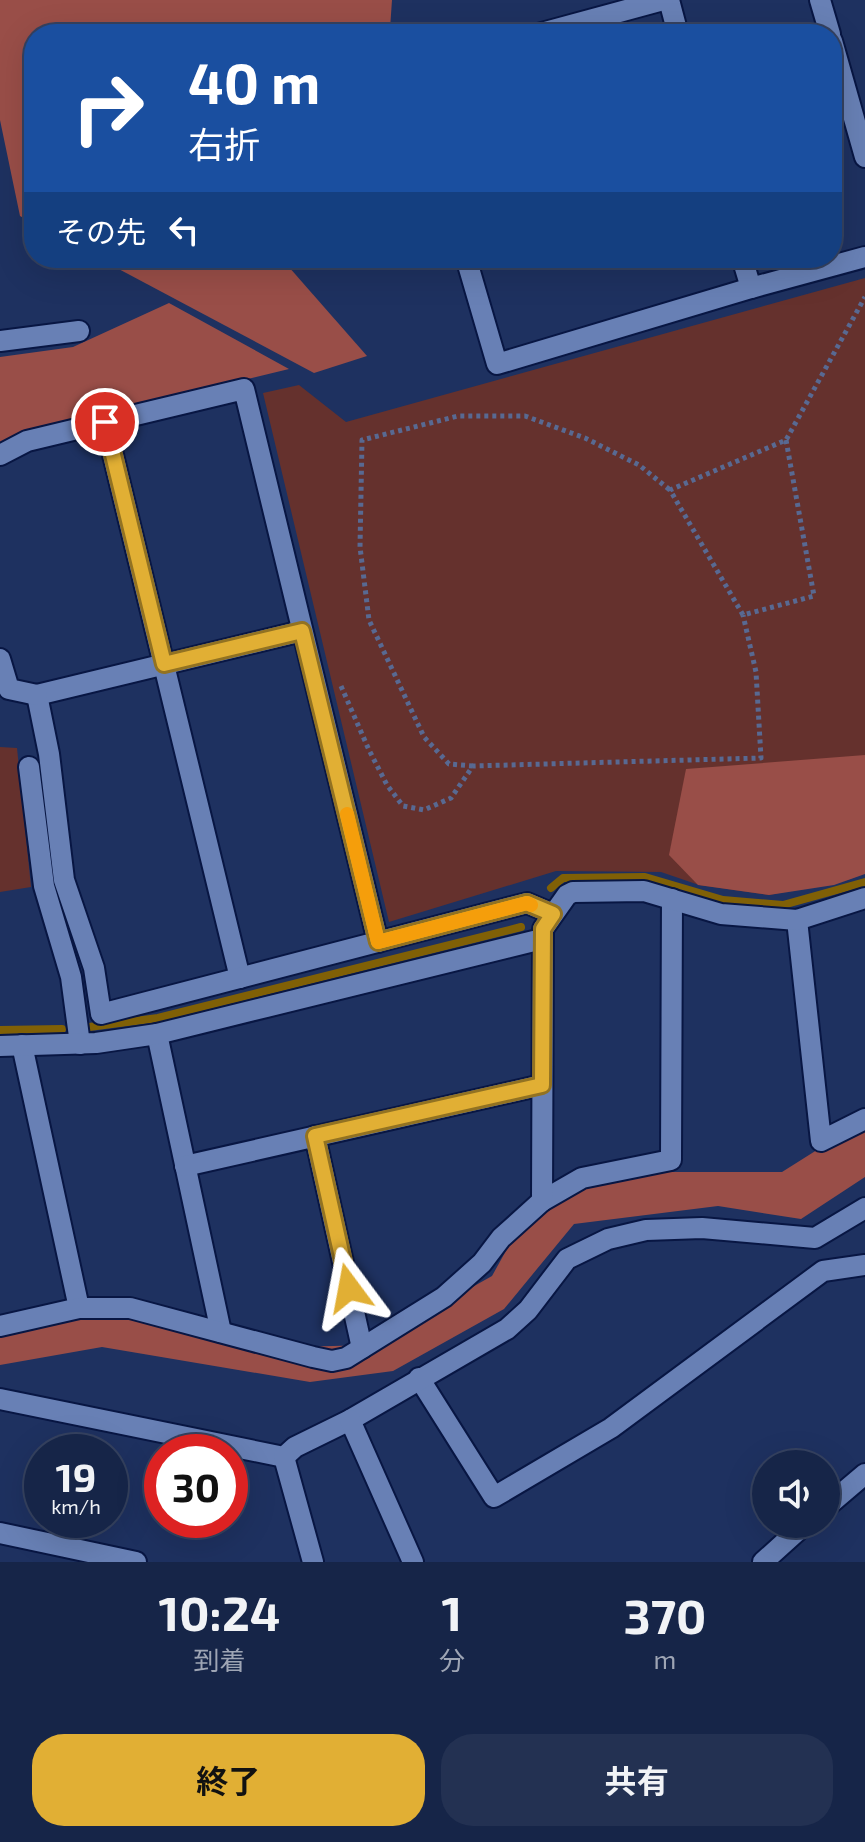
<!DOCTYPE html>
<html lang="ja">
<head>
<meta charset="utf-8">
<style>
	:root { --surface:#162548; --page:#233152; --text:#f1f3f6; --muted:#9ea5b4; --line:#354260; --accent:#e1af34 }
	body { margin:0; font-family:"Exo 2","Noto Sans JP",sans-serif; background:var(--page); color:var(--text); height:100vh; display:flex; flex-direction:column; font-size:30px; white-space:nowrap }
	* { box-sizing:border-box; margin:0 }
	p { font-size:26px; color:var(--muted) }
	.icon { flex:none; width:44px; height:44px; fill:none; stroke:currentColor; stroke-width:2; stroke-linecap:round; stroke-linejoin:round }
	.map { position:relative; height:1562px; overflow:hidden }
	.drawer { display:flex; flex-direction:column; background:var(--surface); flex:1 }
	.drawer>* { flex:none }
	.hud { position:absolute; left:24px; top:24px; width:818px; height:244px; border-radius:32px; box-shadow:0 8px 32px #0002,0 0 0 2px var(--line); background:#1a4fa0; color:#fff; overflow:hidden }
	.tools { position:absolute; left:752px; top:1450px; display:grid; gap:16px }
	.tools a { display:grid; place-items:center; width:88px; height:88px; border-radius:50%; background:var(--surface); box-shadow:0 8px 32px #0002,0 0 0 2px var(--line); font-size:40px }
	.speed { position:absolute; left:24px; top:1434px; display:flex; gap:16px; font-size:40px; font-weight:700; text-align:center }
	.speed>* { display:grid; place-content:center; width:104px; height:104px; border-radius:50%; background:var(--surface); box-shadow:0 8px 32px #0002,0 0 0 2px var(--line); line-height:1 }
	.speed small { font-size:20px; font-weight:400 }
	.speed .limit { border:12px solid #d22; background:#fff; color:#111 }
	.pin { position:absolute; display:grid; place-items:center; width:68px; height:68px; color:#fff; margin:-34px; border:4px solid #fff; border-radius:50%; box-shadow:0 2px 8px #0007 }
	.me { position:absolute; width:88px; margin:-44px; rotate:347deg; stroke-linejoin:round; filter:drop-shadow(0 0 6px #0008) }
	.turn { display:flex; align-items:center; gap:28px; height:168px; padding:0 32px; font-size:36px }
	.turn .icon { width:104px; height:104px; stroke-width:2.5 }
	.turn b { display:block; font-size:56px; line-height:68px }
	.then { display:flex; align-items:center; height:76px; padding:0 32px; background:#0003; gap:16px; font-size:30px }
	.eta { display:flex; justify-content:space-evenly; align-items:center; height:136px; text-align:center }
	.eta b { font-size:48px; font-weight:700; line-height:56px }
	.cta { display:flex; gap:16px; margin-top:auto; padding:16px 32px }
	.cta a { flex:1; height:92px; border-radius:32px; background:var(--accent); color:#111; font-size:32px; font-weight:700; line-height:92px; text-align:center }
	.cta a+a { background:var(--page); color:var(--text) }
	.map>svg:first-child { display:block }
	.green { fill:#65312d }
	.forest { fill:#994e48 }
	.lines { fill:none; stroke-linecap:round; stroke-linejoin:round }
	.stream { stroke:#806006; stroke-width:8 }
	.minor-casing { stroke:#081643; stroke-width:24 }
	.path { stroke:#586992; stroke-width:5; stroke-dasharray:4 4; stroke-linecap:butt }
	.minor { stroke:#6880b5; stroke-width:20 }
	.route-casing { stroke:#927222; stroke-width:20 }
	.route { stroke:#e1af34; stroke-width:14 }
	.slow { stroke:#f59e0b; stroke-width:14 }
</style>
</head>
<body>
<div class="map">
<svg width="865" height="1562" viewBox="0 0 865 1562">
	<rect width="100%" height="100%" fill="#1e3160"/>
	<g class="green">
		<path d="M 865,278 L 865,873 L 848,880 L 769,895 L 699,885 L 661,872 L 556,871 L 389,922 L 263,393 L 299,385 L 346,422 Z"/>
		<path d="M 0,747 L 17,748 L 31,887 L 0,892 Z"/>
	</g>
	<g class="forest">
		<path d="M 0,0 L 392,0 L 390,29 L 382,34 L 34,34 L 34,224 L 20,216 L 0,120 Z"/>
		<path d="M 98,258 L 281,258 L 367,356 L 314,373 Z"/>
		<path d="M 169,303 L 289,369 L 25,433 L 0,447 L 0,357 L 73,347 Z"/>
		<path d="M 865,755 L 865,874 L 834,885 L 769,895 L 698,885 L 669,855 L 686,769 Z"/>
		<path d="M 865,1124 L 865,1177 L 801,1219 L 718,1206 L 574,1224 L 504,1309 L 393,1371 L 310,1382 L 102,1347 L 0,1365 L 0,1317 L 5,1314 L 128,1319 L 296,1347 L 369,1345 L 492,1276 L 538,1193 L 643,1172 L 782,1172 L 855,1126 Z"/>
	</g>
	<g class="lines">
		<g class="stream">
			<path d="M 551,888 L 563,878 L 645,877 L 723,900 L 783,905 L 865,882"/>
			<path d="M 89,1027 L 158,1018 L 521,927"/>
			<path d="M 0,1030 L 62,1029"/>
		</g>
		<defs>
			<g id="minor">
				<path d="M 669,0 L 678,34"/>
				<path d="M 820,0 L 830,34"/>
				<path d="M 538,34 L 663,0"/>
				<path d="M 832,41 L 865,157"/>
				<path d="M 281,258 L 284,258"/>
				<path d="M 466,258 L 497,364 L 751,288 L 865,257"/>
				<path d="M 742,258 L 751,288"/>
				<path d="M 0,341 L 79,331"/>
				<path d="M 105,422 L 240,978"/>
				<path d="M 0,455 L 27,441 L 244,389 L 378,942"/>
				<path d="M 302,631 L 37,695 L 49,754 L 64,880 L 94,968 L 101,1014 L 527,903 L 553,914"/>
				<path d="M 0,659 L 9,689 L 37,695"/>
				<path d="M 29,767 L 44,886 L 71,977 L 80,1044"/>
				<path d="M 797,920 L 821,1141 L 865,1119"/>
				<path d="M 157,1034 L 221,1332"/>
				<path d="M 22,1045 L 79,1308"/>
				<path d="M 0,1046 L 96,1043 L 157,1034 L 542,939"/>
				<path d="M 315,1136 L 362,1348"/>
				<path d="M 185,1166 L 542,1085"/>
				<path d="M 542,1201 L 582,1178 L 671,1160 L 672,899"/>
				<path d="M 0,1326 L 79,1308 L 130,1308 L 313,1357 L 332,1361 L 346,1358 L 444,1297 L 482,1263 L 501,1238 L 542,1201 L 543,929 L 567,895 L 573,892 L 644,891 L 721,914 L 797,920 L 865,898"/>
				<path d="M 419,1378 L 494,1497 L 611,1428 L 823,1271 L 865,1265"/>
				<path d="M 0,1399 L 284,1457 L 295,1447 L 350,1420 L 507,1329 L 528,1310 L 567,1259 L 608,1239 L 646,1230 L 702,1228 L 815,1238 L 865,1208"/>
				<path d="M 350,1420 L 413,1562"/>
				<path d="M 284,1457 L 313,1562"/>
				<path d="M 826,1507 L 865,1474"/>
				<path d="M 0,1533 L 136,1562"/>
				<path d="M 763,1562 L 805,1524"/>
			</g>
		</defs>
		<use href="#minor" class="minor-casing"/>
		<g class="path">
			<path d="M 786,440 L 814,596 L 743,615 L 670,490 L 786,440 L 865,297"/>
			<path d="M 341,686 L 369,750 L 387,785 L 403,806 L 424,810 L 451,798 L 473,766 L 761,758 L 756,672 L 743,615"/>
			<path d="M 473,766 L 449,764 L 424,737 L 369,620 L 360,547 L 362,440 L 458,416 L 525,416 L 585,438 L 639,465 L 670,490"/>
		</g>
		<use href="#minor" class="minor"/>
	</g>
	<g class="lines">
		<defs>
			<path id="route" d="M 105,422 L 164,664 L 302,631 L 378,942 L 527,903 L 553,914 L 543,929 L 542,1085 L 315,1136 L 349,1288"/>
		</defs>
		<use href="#route" class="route-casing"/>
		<use href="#route" class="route"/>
		<path class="slow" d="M 347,814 L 378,942 L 527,903 L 531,905"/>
	</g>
</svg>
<div class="tools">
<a><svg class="icon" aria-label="sound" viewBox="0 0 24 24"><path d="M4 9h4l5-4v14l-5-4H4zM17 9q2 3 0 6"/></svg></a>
</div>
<div class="speed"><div>19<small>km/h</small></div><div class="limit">30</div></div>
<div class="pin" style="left:105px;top:422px;background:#d93025"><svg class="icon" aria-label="arrive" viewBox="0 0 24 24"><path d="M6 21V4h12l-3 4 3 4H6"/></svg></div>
<svg class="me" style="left:349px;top:1288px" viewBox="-20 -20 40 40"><path d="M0-17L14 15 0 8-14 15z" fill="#e1af34" stroke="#fff" stroke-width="4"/></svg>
<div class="hud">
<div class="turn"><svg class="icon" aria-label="right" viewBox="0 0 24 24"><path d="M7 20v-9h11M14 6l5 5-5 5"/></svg><div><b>40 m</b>右折</div></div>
<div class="then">その先<svg class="icon" aria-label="left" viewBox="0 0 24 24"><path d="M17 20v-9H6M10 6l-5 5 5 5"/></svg></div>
</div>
</div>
<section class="drawer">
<div class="eta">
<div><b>10:24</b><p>到着</p></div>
<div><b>1</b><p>分</p></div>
<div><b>370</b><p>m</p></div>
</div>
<div class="cta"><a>終了</a><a>共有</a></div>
</section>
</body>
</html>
